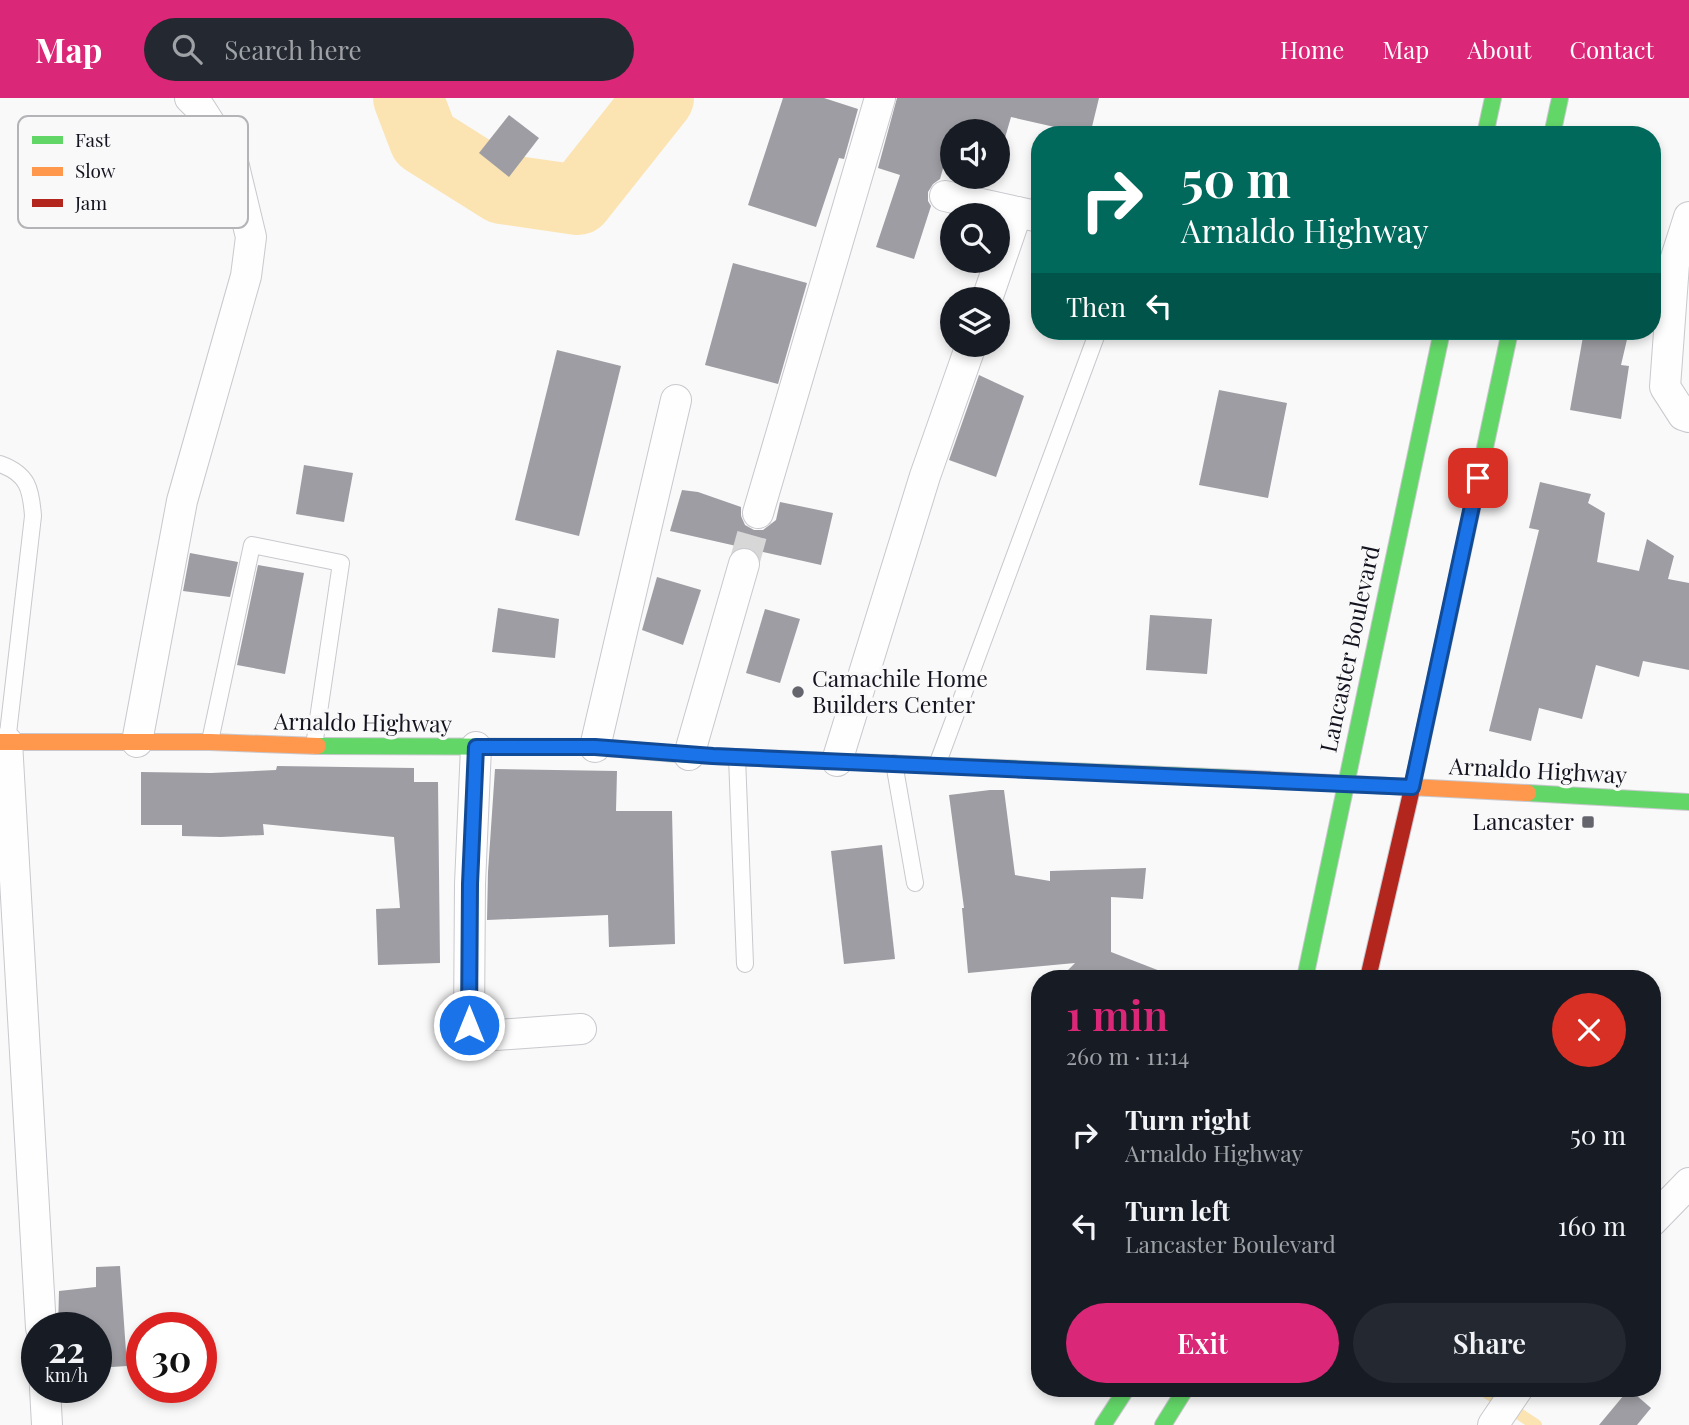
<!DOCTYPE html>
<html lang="en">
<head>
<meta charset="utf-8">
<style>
	:root { --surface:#171b24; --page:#242831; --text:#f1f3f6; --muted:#9ea1a6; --accent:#db2777 }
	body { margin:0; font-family:"Playfair Display",serif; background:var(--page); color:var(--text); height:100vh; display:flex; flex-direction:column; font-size:26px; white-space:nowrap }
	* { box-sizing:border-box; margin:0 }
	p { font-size:23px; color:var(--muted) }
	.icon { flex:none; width:38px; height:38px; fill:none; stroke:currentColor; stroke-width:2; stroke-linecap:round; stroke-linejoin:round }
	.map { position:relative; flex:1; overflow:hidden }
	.sheet { position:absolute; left:1031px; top:872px; width:630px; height:427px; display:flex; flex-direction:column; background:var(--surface); border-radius:28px; box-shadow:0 4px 10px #0003 }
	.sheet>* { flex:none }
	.banner { position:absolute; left:1031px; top:28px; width:630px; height:214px; border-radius:28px; box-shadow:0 4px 10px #0003; background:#00695c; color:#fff; overflow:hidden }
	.tools { position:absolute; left:940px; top:21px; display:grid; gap:14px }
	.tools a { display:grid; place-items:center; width:70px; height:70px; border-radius:50%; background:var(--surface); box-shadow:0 4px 10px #0003; font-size:35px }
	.speed { position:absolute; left:21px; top:1214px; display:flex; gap:14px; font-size:35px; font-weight:700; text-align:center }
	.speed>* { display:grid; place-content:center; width:91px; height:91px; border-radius:50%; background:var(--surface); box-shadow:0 4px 10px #0003; line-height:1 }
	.speed small { font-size:18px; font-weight:400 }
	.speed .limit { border:10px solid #d22; background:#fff; color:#111 }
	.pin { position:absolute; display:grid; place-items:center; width:60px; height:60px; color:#fff; margin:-30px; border-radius:14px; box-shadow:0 4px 10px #0006 }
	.me { position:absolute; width:77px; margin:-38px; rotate:0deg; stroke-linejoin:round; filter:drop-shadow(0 0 5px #0008) }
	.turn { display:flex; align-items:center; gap:24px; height:147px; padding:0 35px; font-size:32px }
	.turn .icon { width:91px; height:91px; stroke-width:2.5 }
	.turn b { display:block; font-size:49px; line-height:60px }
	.then { display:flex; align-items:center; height:66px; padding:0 35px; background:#0003; gap:14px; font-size:26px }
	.round { display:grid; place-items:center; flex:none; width:74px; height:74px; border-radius:37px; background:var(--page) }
	.head { display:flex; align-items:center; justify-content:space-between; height:119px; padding:0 35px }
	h1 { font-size:42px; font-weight:600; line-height:52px; color:var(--accent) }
	.primary-button { display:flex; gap:14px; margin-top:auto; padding:14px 35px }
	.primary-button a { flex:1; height:80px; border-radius:42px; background:var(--accent); color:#fff; font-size:28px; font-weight:600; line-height:80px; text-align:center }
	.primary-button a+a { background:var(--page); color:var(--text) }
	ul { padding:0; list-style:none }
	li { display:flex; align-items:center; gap:21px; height:91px; padding:0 35px }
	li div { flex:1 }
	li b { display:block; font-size:26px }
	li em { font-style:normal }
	header { display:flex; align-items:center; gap:42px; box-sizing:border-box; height:98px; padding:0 35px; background:var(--accent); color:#fff }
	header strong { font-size:33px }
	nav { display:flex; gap:38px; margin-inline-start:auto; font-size:24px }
	.search { width:490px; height:63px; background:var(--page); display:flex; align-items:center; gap:18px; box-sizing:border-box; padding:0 24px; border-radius:38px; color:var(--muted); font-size:26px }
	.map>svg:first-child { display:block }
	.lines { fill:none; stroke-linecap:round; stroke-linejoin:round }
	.stream { stroke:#fbe4b2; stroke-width:12 }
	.river { stroke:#fbe4b2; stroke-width:70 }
	.building { fill:#9d9da3 }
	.street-tunnel { stroke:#d7d7d8; stroke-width:30; stroke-dasharray:30 15; stroke-linecap:butt }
	.lane-casing { stroke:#c8c8ce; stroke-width:18 }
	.street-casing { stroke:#c8c8ce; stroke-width:32 }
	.fast-casing { stroke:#c8c8ce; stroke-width:18 }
	.slow-casing { stroke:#c8c8ce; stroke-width:18 }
	.jam-casing { stroke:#c8c8ce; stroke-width:18 }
	.lane { stroke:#fefefe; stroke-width:16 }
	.street { stroke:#fefefe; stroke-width:30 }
	.fast { stroke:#63d668; stroke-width:16 }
	.slow { stroke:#ff974d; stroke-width:16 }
	.jam { stroke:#b3261e; stroke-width:16 }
	.route-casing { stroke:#114b97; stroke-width:18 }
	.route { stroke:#1a73e8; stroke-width:12 }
	.poi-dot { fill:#64646c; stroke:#f9f9f9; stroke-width:2.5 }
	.labels { text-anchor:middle; stroke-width:7; stroke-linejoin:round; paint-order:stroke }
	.street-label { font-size:23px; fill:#141420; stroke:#f9f9f9 }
	.poi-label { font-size:23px; fill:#141420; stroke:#f9f9f9; text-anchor:start }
	.key { fill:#f9f9f9; stroke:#b4b4b8; stroke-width:2 }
	.key-label { font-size:19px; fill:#141420 }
</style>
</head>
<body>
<header>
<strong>Map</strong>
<div class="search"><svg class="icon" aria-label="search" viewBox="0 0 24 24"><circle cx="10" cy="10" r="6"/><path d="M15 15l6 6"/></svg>Search here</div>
<nav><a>Home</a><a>Map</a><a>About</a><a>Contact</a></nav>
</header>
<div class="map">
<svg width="1689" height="1327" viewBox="0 0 1689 1327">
	<rect width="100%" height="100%" fill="#f9f9f9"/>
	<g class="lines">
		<path class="stream" d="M 1480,1290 L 1536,1327"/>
		<path class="river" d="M 408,0 L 424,42 L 502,91 L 578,102 L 659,0"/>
	</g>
	<g class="building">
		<path d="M 783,0 L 824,0 L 858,11 L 844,61 L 839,60 L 816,129 L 748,107 Z"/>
		<path d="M 897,0 L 1099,0 L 1090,37 L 1011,19 L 998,64 L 998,33 L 952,33 L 952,69 L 944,67 L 940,81 L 933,86 L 928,94 L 928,103 L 931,108 L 914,161 L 876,149 L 900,77 L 878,70 Z"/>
		<path d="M 509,17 L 539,40 L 509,79 L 479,55 Z"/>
		<path d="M 733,165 L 807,185 L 778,286 L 705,267 Z"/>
		<path d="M 1584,233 L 1629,233 L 1621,267 L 1629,268 L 1621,321 L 1570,312 Z"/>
		<path d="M 557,252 L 621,268 L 579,438 L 515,422 Z"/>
		<path d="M 979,277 L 1024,298 L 996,379 L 949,362 Z"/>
		<path d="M 1219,292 L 1287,305 L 1268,400 L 1199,387 Z"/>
		<path d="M 304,367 L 353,375 L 344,424 L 296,416 Z"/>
		<path d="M 1540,384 L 1591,396 L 1588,405 L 1605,415 L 1597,464 L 1639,473 L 1647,441 L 1674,458 L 1668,481 L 1689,485 L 1689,572 L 1643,563 L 1639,579 L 1596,567 L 1582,621 L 1539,610 L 1531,643 L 1489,633 L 1539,432 L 1529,430 Z"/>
		<path d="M 682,392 L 698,394 L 741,409 L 741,418 L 745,427 L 754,432 L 763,432 L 776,422 L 780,404 L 833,415 L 821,467 L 670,433 Z"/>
		<path d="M 190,455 L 238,464 L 230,499 L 183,493 Z"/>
		<path d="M 258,467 L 304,475 L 285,576 L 237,567 Z"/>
		<path d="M 657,479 L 701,492 L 683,547 L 642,532 Z"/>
		<path d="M 498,510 L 559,521 L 555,560 L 492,554 Z"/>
		<path d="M 765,511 L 800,521 L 780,585 L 746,575 Z"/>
		<path d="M 1150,517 L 1212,521 L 1207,576 L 1146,572 Z"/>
		<path d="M 277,668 L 414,670 L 414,684 L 438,684 L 440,865 L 378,867 L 376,811 L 400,810 L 394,739 L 263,726 L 264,737 L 221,739 L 182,738 L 182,727 L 141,727 L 141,674 L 211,675 L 276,672 Z"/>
		<path d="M 495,671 L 617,673 L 616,713 L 672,713 L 675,846 L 609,849 L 608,817 L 487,822 L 488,774 Z"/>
		<path d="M 990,692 L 1004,692 L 1015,777 L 1050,783 L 1050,773 L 1146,770 L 1143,801 L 1111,799 L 1111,854 L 1173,878 L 1173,880 L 1060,880 L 1075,865 L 968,875 L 962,810 L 964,810 L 949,697 Z"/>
		<path d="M 882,747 L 895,861 L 844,866 L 831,753 Z"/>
		<path d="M 120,1168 L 127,1268 L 96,1270 L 96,1230 L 58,1230 L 59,1193 L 96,1189 L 96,1169 Z"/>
		<path d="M 1629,1291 L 1651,1310 L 1637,1327 L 1599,1327 Z"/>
	</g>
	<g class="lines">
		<path class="street-tunnel" d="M 744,466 L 758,415"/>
		<defs>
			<g id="lane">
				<path d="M 0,366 C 28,376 31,391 33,418 L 7,644"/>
				<path d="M 210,643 L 252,447 L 341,465 L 314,648"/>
				<path d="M 737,659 L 745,866"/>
				<path d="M 894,665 L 915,785"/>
				<path d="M 937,667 L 1098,233"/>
			</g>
			<g id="street">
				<path d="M 945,98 L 1017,114"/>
				<path d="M 1689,119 L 1674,166 L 1665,289 L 1683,317 L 1689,319"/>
				<path d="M 987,201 L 1017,114 L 1040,119"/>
				<path d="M 758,415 L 880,0"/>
				<path d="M 7,644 L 41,1230"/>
				<path d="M 137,644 L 182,403 L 246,178 L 251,139 L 232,60 L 200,10 L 190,0"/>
				<path d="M 476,649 L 470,786 L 469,927 L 472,933 L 483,938 L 581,931"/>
				<path d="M 595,649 L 676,302"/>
				<path d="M 689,657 L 744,466"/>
				<path d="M 837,663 L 925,378 L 971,247"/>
				<path d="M 1652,1123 L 1689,1085"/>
				<path d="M 45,1290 L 47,1327"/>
				<path d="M 1493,1327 L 1518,1290"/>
			</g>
			<g id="fast">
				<path d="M 1485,37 L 1493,0"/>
				<path d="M 1552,37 L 1560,0"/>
				<path d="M 318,648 L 595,649 L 689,657 L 1236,680"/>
				<path d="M 1411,695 L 1510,233"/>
				<path d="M 1528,695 L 1689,704"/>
				<path d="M 1305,880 L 1442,233"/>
				<path d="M 1103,1327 L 1127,1290"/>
				<path d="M 1163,1327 L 1186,1290"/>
			</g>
			<g id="slow">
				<path d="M 0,644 L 210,644 L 318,648"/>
				<path d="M 1236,680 L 1528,695"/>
			</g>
			<path id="jam" d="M 1368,880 L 1411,695"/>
		</defs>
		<use href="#lane" class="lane-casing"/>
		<use href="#street" class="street-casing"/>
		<use href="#fast" class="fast-casing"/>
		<use href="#slow" class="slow-casing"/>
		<use href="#jam" class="jam-casing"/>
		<use href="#lane" class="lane"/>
		<use href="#street" class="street"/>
		<use href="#fast" class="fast"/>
		<use href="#slow" class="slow"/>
		<use href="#jam" class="jam"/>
	</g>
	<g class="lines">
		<defs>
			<path id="route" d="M 469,927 L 470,786 L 476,649 L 595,649 L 713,658 L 1412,689 L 1478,380"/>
		</defs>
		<use href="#route" class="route-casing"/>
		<use href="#route" class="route"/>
	</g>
	<g class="poi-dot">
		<circle cx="798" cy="594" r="7"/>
		<rect x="1581" y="717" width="14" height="14" rx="3.5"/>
	</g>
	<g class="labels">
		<g class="street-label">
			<text transform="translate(1350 551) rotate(-78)" y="8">Lancaster Boulevard</text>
			<text transform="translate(363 625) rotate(1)" y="8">Arnaldo Highway</text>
			<text transform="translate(1538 673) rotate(3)" y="8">Arnaldo Highway</text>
		</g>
		<g class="poi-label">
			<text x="812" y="589">Camachile Home<tspan x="812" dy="26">Builders Center</tspan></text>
			<text x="1574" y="732" text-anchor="end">Lancaster</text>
		</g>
	</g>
	<rect x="18" y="18" width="230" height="112" rx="10" class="key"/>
	<rect x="32" y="38" width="31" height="8" fill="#63d668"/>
	<rect x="32" y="69" width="31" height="9" fill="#ff974d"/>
	<rect x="32" y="101" width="31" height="8" fill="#b3261e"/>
	<g class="key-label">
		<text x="75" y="49">Fast</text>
		<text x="75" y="80">Slow</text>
		<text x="75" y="112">Jam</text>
	</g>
</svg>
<div class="tools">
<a><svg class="icon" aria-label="sound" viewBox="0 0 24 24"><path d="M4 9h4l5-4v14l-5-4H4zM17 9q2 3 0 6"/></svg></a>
<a><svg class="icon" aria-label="search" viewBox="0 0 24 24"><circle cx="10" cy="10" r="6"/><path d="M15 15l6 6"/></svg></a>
<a><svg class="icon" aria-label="layers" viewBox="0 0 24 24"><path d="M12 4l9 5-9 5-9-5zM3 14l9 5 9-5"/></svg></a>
</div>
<div class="speed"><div>22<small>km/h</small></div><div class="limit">30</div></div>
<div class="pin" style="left:1478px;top:380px;background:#d93025"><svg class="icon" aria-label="arrive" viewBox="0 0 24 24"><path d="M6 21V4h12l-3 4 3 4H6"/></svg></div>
<svg class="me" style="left:469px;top:927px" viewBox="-20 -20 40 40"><circle r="17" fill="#1a73e8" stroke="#fff" stroke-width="3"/><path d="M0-11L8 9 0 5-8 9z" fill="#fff"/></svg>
<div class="banner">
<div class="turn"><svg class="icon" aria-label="right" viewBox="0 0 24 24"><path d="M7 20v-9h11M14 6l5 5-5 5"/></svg><div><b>50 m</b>Arnaldo Highway</div></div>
<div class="then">Then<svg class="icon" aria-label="left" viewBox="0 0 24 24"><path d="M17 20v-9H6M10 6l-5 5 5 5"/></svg></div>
</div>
<section class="sheet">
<div class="head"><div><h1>1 min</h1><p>260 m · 11:14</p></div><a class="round" style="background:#d93025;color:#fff"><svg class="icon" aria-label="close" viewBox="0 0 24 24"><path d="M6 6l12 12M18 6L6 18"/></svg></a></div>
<ul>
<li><svg class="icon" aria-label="right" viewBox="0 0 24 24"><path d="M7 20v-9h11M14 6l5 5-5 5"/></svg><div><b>Turn right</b><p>Arnaldo Highway</p></div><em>50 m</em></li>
<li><svg class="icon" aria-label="left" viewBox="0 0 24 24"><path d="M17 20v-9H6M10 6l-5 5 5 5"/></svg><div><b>Turn left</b><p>Lancaster Boulevard</p></div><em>160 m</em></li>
</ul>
<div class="primary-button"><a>Exit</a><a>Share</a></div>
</section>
</div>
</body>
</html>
